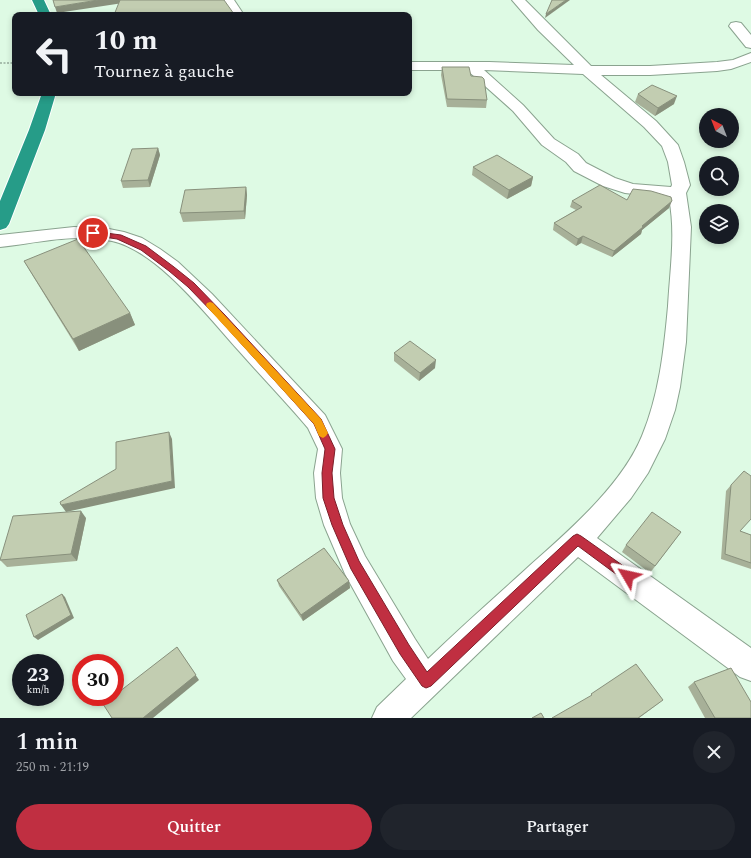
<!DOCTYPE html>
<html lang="fr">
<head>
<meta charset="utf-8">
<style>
	:root { --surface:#171b24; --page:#20242c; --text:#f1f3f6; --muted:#9ea1a6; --accent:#c02f41 }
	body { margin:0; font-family:Spectral,serif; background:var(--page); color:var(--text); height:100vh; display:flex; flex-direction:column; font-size:15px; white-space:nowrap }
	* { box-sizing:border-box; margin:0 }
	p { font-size:13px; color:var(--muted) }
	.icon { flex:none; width:22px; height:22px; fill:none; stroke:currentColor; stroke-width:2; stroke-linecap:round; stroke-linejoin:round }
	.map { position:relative; height:718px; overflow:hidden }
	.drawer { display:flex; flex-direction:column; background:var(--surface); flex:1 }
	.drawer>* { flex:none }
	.guide { position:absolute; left:12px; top:12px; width:400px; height:84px; border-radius:8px; box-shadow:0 2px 6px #0003; background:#171b24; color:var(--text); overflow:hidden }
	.needle { width:26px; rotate:318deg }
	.fabs { position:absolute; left:699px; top:108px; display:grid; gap:8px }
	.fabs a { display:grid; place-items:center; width:40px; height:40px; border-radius:50%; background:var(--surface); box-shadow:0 2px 6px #0003; font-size:20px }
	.speed { position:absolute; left:12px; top:654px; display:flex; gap:8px; font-size:20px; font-weight:700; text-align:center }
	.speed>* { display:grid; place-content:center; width:52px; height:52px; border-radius:50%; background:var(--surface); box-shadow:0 2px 6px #0003; line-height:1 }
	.speed small { font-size:10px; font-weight:400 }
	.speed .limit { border:6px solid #d22; background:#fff; color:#111 }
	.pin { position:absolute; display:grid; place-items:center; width:34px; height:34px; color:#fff; margin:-17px; border:2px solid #fff; border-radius:50%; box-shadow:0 1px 4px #0007 }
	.me { position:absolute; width:44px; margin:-22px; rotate:306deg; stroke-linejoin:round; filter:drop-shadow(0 0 3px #0008) }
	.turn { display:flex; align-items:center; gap:14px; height:84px; padding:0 16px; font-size:18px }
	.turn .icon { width:52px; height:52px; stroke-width:2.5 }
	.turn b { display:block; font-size:28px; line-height:34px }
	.round { display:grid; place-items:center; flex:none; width:42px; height:42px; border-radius:21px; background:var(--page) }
	.head { display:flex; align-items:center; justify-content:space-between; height:68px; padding:0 16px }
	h1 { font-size:24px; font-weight:600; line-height:30px }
	.action { display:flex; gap:8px; margin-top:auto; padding:8px 16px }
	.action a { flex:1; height:46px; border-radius:24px; background:var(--accent); color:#fff; font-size:16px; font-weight:600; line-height:46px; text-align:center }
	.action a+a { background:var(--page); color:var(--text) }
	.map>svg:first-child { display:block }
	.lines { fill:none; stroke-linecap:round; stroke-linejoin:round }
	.minor-casing { stroke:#8aa38f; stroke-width:2 }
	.highway-casing { stroke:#fff; stroke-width:2 }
	.path { stroke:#95ab9a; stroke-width:1.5; stroke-dasharray:2 1.5; stroke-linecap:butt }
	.minor { fill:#fff; fill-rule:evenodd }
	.highway { fill:#269c88; fill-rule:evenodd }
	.wall { fill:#a7b098 }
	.shaded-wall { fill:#88907c }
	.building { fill:#c2cdb1; stroke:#88907c }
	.route { fill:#c02f41; stroke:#7d1f2a }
	.slow { fill:#f59e0b }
</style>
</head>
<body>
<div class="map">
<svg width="751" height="718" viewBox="0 0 751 718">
	<rect width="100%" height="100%" fill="#defae4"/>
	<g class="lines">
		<defs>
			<g id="minor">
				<path d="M 222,0 L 234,0 L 244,15 L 232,15 Z"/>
				<path d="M 512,0 L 525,0 L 591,66 L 650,66 L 717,62 L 733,60 L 751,53 L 751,62 L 731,69 L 717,71 L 650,75 L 601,75 L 656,121 L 678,145 L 684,162 L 690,185 L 686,193 L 691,227 L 686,342 L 680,387 L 675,410 L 665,439 L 648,473 L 631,498 L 597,538 L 751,648 L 751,681 L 740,677 L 578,557 L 411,718 L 372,718 L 377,707 L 406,679 L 393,661 L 345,574 L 324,525 L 316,498 L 314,473 L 318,449 L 308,428 C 286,402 262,377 239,351 C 208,317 158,251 112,241 C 76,233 36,243 0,247 L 0,235 L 74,227 L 104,228 L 124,232 L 142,238 L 160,249 L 178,262 L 212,294 L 325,415 L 342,449 L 340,473 L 342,498 L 350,524 L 365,556 L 415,639 L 428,659 C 460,628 493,599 526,569 C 566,533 621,487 642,436 C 659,395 664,350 668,306 C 670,270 676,233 669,198 L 625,193 L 603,186 L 574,171 L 566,162 L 542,145 L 513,111 L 467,70 L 409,70 L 409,62 L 489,62 L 574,65 L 538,30 ZM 484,70 L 583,74 L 644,127 L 662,146 L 668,162 L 672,185 L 671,187 L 633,184 L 615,178 L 586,163 L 578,154 L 554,139 L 523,105 Z"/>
				<path d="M 736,22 L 741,23 L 751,35 L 751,48 L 746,47 L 729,26 L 731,23 Z"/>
			</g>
			<g id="highway">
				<path d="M 32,0 L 44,0 L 51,15 L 39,15 Z"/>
				<path d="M 42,93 L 56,93 L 45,130 L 9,224 L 6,228 L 0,230 L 0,201 L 29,130 Z"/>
			</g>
		</defs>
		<use href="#minor" class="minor-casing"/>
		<use href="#highway" class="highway-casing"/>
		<path class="path" d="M 0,63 L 15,63"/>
		<use href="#minor" class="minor"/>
		<use href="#highway" class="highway"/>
	</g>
	<g class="wall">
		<path d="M 442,67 L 471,76 L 487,100 L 486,108 L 447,107 L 441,75 Z"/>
		<path d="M 638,94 L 674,104 L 655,116 L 635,102 Z"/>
		<path d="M 158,148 L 160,155 L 150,187 L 123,188 L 121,181 Z"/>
		<path d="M 473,167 L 533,177 L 531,186 L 507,199 L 472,175 Z"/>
		<path d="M 246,187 L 247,195 L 245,219 L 183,222 L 180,213 Z"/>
		<path d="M 627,200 L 669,208 L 642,230 L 641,234 L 612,257 L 581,243 L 576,246 L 553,230 L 554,223 L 576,210 L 570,207 L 572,201 Z"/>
		<path d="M 24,261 L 130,313 L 135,325 L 79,351 L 31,273 Z"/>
		<path d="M 394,353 L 435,368 L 419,381 L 394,361 Z"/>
		<path d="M 731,485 L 740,531 L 751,535 L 751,569 L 721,559 L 726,491 Z"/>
		<path d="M 86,518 L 77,561 L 7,567 L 0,560 Z"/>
		<path d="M 681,532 L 650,573 L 622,552 L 626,545 Z"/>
		<path d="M 277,580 L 349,581 L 350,588 L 303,621 L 279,586 Z"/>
		<path d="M 694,682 L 751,718 L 705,718 L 688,687 Z"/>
	</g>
	<g class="shaded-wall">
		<path d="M 98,0 L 122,0 L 123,3 L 57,13 L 55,7 Z"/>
		<path d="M 566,0 L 570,0 L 545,18 L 546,14 Z"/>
		<path d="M 677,96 L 674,104 L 655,116 L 658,108 Z"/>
		<path d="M 158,148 L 160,155 L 150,187 L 148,180 Z"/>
		<path d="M 533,177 L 531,186 L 507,199 L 509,190 Z"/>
		<path d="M 246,187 L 247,195 L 245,219 L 244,211 Z"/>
		<path d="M 672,201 L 669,208 L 642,230 L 641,234 L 612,257 L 614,251 L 642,226 Z"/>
		<path d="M 583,236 L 581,243 L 576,246 L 578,239 Z"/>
		<path d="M 130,313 L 135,325 L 79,351 L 73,339 Z"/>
		<path d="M 436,360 L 435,368 L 419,381 L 420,373 Z"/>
		<path d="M 169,432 L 172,439 L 175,488 L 66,512 L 61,505 L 172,481 Z"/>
		<path d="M 81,511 L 86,518 L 77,561 L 71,554 Z"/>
		<path d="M 349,581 L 350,588 L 303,621 L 301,615 Z"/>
		<path d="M 62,594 L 65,597 L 74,618 L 38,640 L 34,637 Z"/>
		<path d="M 177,647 L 199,680 L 153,718 L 143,718 Z"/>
		<path d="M 663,700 L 639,718 L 638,718 Z"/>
	</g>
	<g class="building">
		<path d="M 53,0 L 98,0 L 55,7 Z"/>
		<path d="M 120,0 L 224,0 L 234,14 L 229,15 L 114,15 Z"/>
		<path d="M 552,0 L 566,0 L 546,14 Z"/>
		<path d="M 442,67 L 469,67 L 471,76 L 482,77 L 484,79 L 487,100 L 447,99 Z"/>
		<path d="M 652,85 L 677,96 L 658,108 L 638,94 Z"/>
		<path d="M 158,148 L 148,180 L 121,181 L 132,149 Z"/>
		<path d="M 497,155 L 533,177 L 509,190 L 473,167 Z"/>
		<path d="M 600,185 L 627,200 L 633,189 L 651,191 L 671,197 L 672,201 L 642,226 L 643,227 L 614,251 L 583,236 L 578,239 L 554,223 L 582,207 L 572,201 Z"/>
		<path d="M 246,187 L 244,211 L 180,213 L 185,190 Z"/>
		<path d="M 78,239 L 130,313 L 73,339 L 24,261 Z"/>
		<path d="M 410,341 L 436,360 L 420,373 L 394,353 Z"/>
		<path d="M 169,432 L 172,481 L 61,505 L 60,502 L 116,469 L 116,442 Z"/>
		<path d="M 744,471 L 751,476 L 751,519 L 740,531 L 751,535 L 751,563 L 725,554 L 731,485 Z"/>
		<path d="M 81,511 L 71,554 L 0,560 L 13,516 Z"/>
		<path d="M 652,512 L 681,532 L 655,566 L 626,545 Z"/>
		<path d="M 324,548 L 349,581 L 301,615 L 277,580 Z"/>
		<path d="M 62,594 L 71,615 L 34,637 L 26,615 Z"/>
		<path d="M 177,647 L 196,675 L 143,718 L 112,718 L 103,704 L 112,697 L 115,697 L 115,695 Z"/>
		<path d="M 636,664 L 663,700 L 638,718 L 552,718 L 592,695 L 591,694 Z"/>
		<path d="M 731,668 L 751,702 L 751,718 L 715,718 L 694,682 Z"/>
		<path d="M 541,713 L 544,718 L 532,718 Z"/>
	</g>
	<path class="route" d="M 91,231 L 121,235 L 146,246 L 174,267 L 194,283 L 224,314 L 321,419 L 335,449 L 332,473 L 334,498 L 343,525 L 359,561 L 409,645 L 427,672 L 573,536 L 577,534 L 581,536 L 632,572 L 634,576 L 632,580 L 628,582 L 624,580 L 578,546 L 431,686 L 426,688 L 422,686 L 400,654 L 351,569 L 332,525 L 323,498 L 322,473 L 325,449 L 314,424 L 218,318 L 188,287 L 169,271 L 141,250 L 117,239 L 91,235 Z"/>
	<path class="slow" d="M 210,302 L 213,303 L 321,419 L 328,433 L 326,436 L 323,438 L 319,436 L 314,424 L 207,307 L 206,305 L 207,303 Z"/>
</svg>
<div class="fabs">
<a><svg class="needle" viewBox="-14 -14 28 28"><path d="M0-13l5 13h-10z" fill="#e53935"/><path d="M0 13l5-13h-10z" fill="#9ea1a6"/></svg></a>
<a><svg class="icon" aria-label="search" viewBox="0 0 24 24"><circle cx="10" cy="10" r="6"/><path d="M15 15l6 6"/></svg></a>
<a><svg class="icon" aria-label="layers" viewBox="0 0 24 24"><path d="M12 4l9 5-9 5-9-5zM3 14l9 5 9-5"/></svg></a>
</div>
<div class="speed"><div>23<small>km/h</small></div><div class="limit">30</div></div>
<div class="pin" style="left:93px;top:233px;background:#d93025"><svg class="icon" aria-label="arrive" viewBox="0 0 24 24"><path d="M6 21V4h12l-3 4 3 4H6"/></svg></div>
<svg class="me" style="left:628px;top:576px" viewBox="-20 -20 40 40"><path d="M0-17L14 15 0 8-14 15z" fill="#c02f41" stroke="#fff" stroke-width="4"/></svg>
<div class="guide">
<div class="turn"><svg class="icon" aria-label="left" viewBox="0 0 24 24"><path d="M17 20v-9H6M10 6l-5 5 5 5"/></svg><div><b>10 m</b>Tournez à gauche</div></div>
</div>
</div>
<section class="drawer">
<div class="head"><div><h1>1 min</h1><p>250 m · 21:19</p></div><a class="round"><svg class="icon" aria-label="close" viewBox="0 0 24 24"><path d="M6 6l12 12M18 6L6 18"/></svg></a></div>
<div class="action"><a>Quitter</a><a>Partager</a></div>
</section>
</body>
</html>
